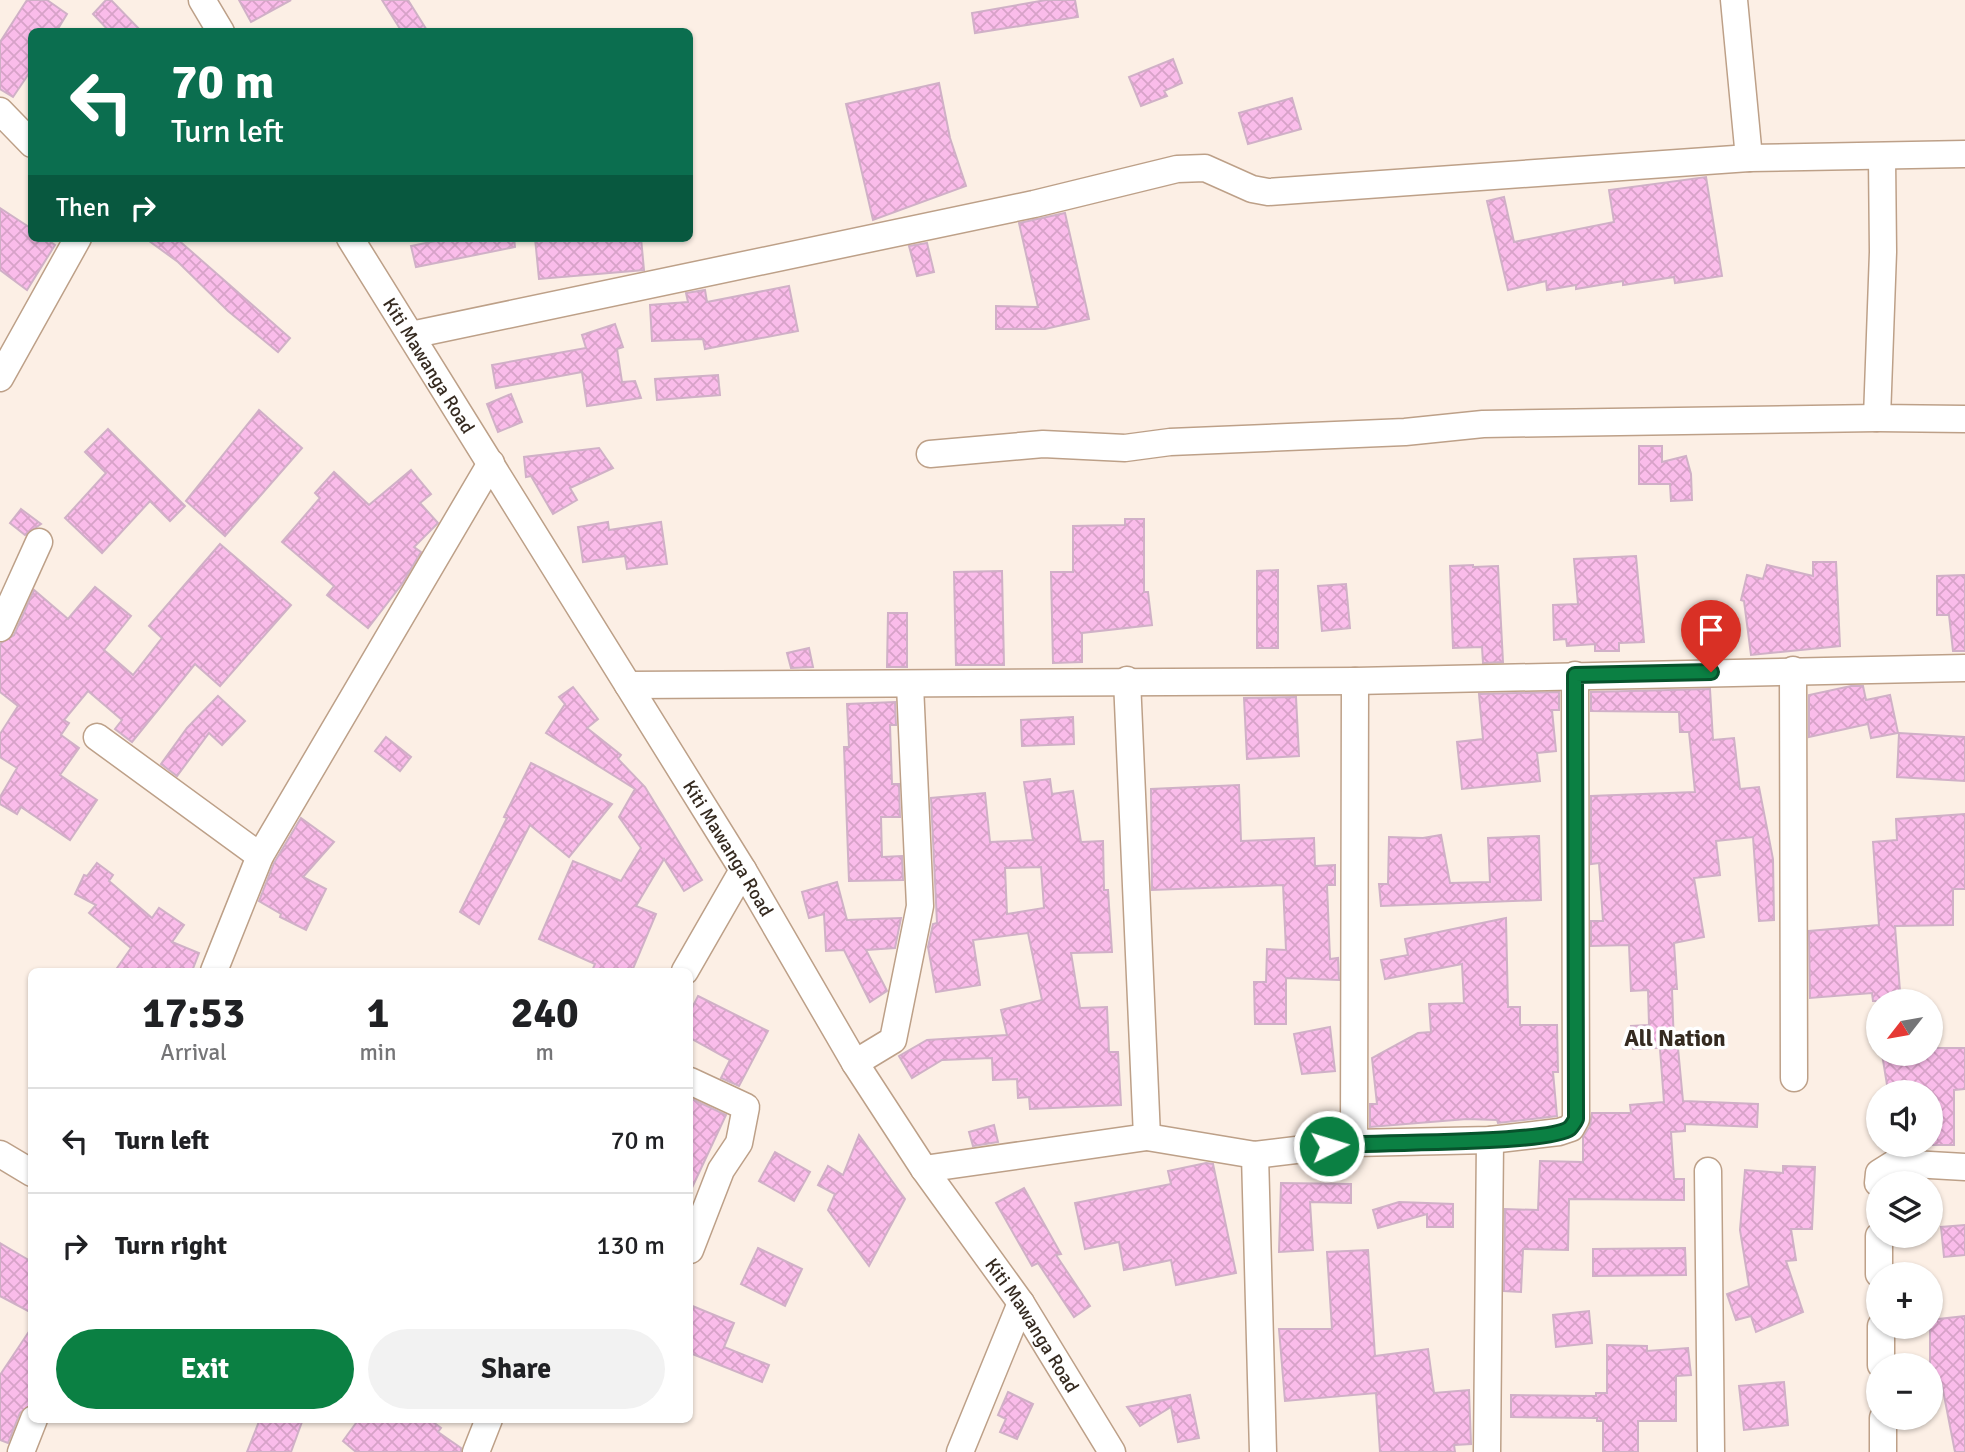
<!DOCTYPE html>
<html lang="en">
<head>
<meta charset="utf-8">
<style>
	:root { --surface:#fff; --page:#f2f2f2; --text:#202124; --muted:#757577; --line:#e0e0e0; --accent:#0b8043 }
	body { margin:0; font-family:Signika,sans-serif; background:var(--page); color:var(--text); height:100vh; display:flex; flex-direction:column; font-size:26px; white-space:nowrap }
	* { box-sizing:border-box; margin:0 }
	p { font-size:23px; color:var(--muted) }
	.icon { flex:none; width:38px; height:38px; fill:none; stroke:currentColor; stroke-width:2; stroke-linecap:round; stroke-linejoin:round }
	.map { position:relative; flex:1; overflow:hidden }
	.drawer { position:absolute; left:28px; top:968px; width:665px; height:455px; display:flex; flex-direction:column; background:var(--surface); border-radius:10px; box-shadow:0 2px 5px #0004 }
	.drawer>* { flex:none }
	.hud { position:absolute; left:28px; top:28px; width:665px; height:214px; border-radius:10px; box-shadow:0 2px 5px #0004; background:#0b6e4f; color:#fff; overflow:hidden }
	.needle { width:46px; rotate:239deg }
	.buttons { position:absolute; left:1866px; top:989px; display:grid; gap:14px }
	.buttons a { display:grid; place-items:center; width:77px; height:77px; border-radius:50%; background:var(--surface); box-shadow:0 2px 5px #0004; font-size:35px }
	.pin { position:absolute; display:grid; place-items:center; width:60px; height:60px; color:#fff; margin:-72px -30px; border-radius:50% 50% 50% 0; rotate:-45deg; box-shadow:0 0 7px #0007 }
	.pin .icon { rotate:45deg }
	.me { position:absolute; width:77px; margin:-38px; rotate:85deg; stroke-linejoin:round; filter:drop-shadow(0 0 5px #0008) }
	.turn { display:flex; align-items:center; gap:24px; height:147px; padding:0 28px; font-size:32px }
	.turn .icon { width:91px; height:91px; stroke-width:2.5 }
	.turn b { display:block; font-size:49px; line-height:60px }
	.then { display:flex; align-items:center; height:66px; padding:0 28px; background:#0003; gap:14px; font-size:26px }
	.eta { display:flex; justify-content:space-evenly; align-items:center; height:119px; text-align:center }
	.eta b { font-size:42px; font-weight:700; line-height:49px }
	.action { display:flex; gap:14px; margin-top:auto; padding:14px 28px }
	.action a { flex:1; height:80px; border-radius:42px; background:var(--accent); color:#fff; font-size:28px; font-weight:700; line-height:80px; text-align:center }
	.action a+a { background:var(--page); color:var(--text) }
	ul { padding:0; list-style:none }
	li { display:flex; align-items:center; gap:21px; height:105px; padding:0 28px; border-top:2px solid var(--line) }
	li div { flex:1 }
	li b { display:block; font-size:26px }
	li em { font-style:normal }
	.map>svg:first-child { display:block }
	.building { fill:url(#building-cross-hatch); stroke:#d0b0c7; stroke-width:2; fill-rule:evenodd }
	.lines { fill:none; stroke-linecap:round; stroke-linejoin:round }
	.street-casing { stroke:#bda088; stroke-width:29 }
	.street { stroke:#fff; stroke-width:26 }
	.route-casing { stroke:#07532c; stroke-width:18 }
	.route { stroke:#0b8043; stroke-width:12 }
	.labels { text-anchor:middle; stroke-width:7; stroke-linejoin:round; paint-order:stroke }
	.street-label { font-size:19px; fill:#352a20; stroke:#fff }
	.quarter-label { font-size:23px; font-weight:bold; fill:#352a20; stroke:#fff }
</style>
</head>
<body>
<div class="map">
<svg width="1965" height="1452" viewBox="0 0 1965 1452">
	<defs>
		<pattern id="building-cross-hatch" width="8" height="8" patternUnits="userSpaceOnUse" patternTransform="scale(1.75)"><rect width="8" height="8" fill="#fabcea"/><path d="M0 0l8 8M0 8l8-8" fill="none" stroke="#d7a2c8"/></pattern>
	</defs>
	<rect width="100%" height="100%" fill="#fcefe5"/>
	<g class="building">
		<path d="M 27,0 L 47,0 L 67,14 L 56,32 L 32,32 L 32,69 L 13,97 L 0,89 L 0,42 Z"/>
		<path d="M 106,0 L 111,0 L 142,32 L 110,32 L 93,14 Z"/>
		<path d="M 239,0 L 291,0 L 251,22 Z"/>
		<path d="M 382,0 L 408,0 L 428,32 L 402,32 Z"/>
		<path d="M 1046,0 L 1075,0 L 1078,17 L 975,33 L 972,13 Z"/>
		<path d="M 1173,59 L 1182,83 L 1164,91 L 1167,96 L 1141,106 L 1129,77 Z"/>
		<path d="M 939,83 L 950,138 L 966,186 L 873,220 L 846,104 Z"/>
		<path d="M 1292,98 L 1301,129 L 1248,144 L 1239,113 Z"/>
		<path d="M 1706,177 L 1722,276 L 1675,283 L 1674,277 L 1623,285 L 1623,281 L 1576,289 L 1576,285 L 1547,290 L 1546,281 L 1508,290 L 1487,201 L 1504,197 L 1514,242 L 1614,222 L 1609,190 Z"/>
		<path d="M 0,208 L 32,229 L 32,238 L 45,238 L 55,245 L 27,290 L 0,270 Z"/>
		<path d="M 1065,213 L 1089,319 L 1045,329 L 996,329 L 996,306 L 1038,307 L 1019,223 Z"/>
		<path d="M 145,238 L 176,238 L 290,338 L 278,352 L 228,311 L 178,262 Z"/>
		<path d="M 450,238 L 514,238 L 515,247 L 416,267 L 411,246 Z"/>
		<path d="M 535,238 L 641,238 L 644,270 L 539,279 Z"/>
		<path d="M 927,243 L 934,272 L 917,276 L 909,246 Z"/>
		<path d="M 789,286 L 798,331 L 705,349 L 703,339 L 652,341 L 650,305 L 688,302 L 686,293 L 705,290 L 707,302 Z"/>
		<path d="M 615,324 L 623,347 L 617,349 L 622,382 L 635,381 L 641,398 L 587,406 L 582,372 L 496,388 L 492,365 L 586,348 L 582,335 Z"/>
		<path d="M 718,375 L 720,395 L 657,400 L 655,379 Z"/>
		<path d="M 511,394 L 522,422 L 498,432 L 487,404 Z"/>
		<path d="M 259,410 L 302,448 L 225,536 L 186,501 Z"/>
		<path d="M 108,429 L 185,506 L 170,521 L 150,501 L 102,553 L 65,518 L 106,473 L 85,452 Z"/>
		<path d="M 1639,446 L 1662,446 L 1662,462 L 1686,456 L 1691,474 L 1692,500 L 1671,501 L 1670,484 L 1639,484 Z"/>
		<path d="M 599,448 L 613,468 L 570,488 L 577,500 L 553,514 L 531,476 L 526,477 L 524,457 Z"/>
		<path d="M 411,470 L 431,494 L 420,503 L 438,523 L 414,547 L 421,552 L 402,584 L 368,628 L 327,595 L 334,586 L 282,542 L 320,498 L 315,493 L 334,472 L 369,505 Z"/>
		<path d="M 21,509 L 41,524 L 25,535 L 10,523 Z"/>
		<path d="M 1125,519 L 1144,519 L 1144,592 L 1148,592 L 1152,625 L 1082,633 L 1082,662 L 1053,663 L 1051,572 L 1073,572 L 1073,526 L 1125,525 Z"/>
		<path d="M 608,522 L 609,530 L 661,522 L 667,564 L 627,569 L 625,556 L 583,562 L 578,527 Z"/>
		<path d="M 220,544 L 291,605 L 220,686 L 195,664 L 132,742 L 115,729 L 122,720 L 88,691 L 64,720 L 69,723 L 61,735 L 79,748 L 60,775 L 97,800 L 70,840 L 21,807 L 17,814 L 0,804 L 0,797 L 17,768 L 0,757 L 0,734 L 18,706 L 0,692 L 0,644 L 14,635 L 34,590 L 68,619 L 95,587 L 131,616 L 104,650 L 133,675 L 162,638 L 149,626 Z"/>
		<path d="M 1636,556 L 1644,642 L 1619,643 L 1619,651 L 1595,651 L 1595,644 L 1567,646 L 1566,639 L 1554,640 L 1553,605 L 1578,604 L 1574,559 Z"/>
		<path d="M 1813,562 L 1836,562 L 1840,646 L 1751,655 L 1744,601 L 1741,600 L 1747,575 L 1763,579 L 1767,565 L 1813,576 Z"/>
		<path d="M 1473,565 L 1473,567 L 1498,566 L 1503,662 L 1483,663 L 1482,647 L 1453,648 L 1450,566 Z"/>
		<path d="M 1278,570 L 1278,648 L 1257,648 L 1257,571 Z"/>
		<path d="M 1002,571 L 1004,665 L 956,665 L 954,572 Z"/>
		<path d="M 1965,575 L 1965,651 L 1953,651 L 1949,615 L 1937,615 L 1937,576 Z"/>
		<path d="M 1346,584 L 1350,628 L 1322,631 L 1318,586 Z"/>
		<path d="M 888,613 L 907,613 L 907,667 L 887,667 Z"/>
		<path d="M 809,648 L 813,667 L 791,668 L 787,653 Z"/>
		<path d="M 1851,686 L 1863,686 L 1866,700 L 1890,695 L 1898,733 L 1871,738 L 1868,724 L 1809,737 L 1809,695 Z"/>
		<path d="M 573,687 L 598,719 L 587,728 L 621,755 L 618,759 L 645,787 L 702,880 L 684,891 L 664,859 L 636,906 L 656,914 L 632,971 L 592,971 L 595,964 L 539,939 L 573,861 L 621,881 L 641,848 L 619,817 L 635,789 L 546,733 L 565,704 L 559,697 Z"/>
		<path d="M 1710,689 L 1713,740 L 1734,738 L 1740,789 L 1759,787 L 1773,859 L 1774,920 L 1759,921 L 1753,837 L 1716,841 L 1720,875 L 1694,878 L 1704,937 L 1674,943 L 1677,989 L 1672,989 L 1674,1047 L 1633,1049 L 1631,1026 L 1649,1025 L 1648,990 L 1631,991 L 1629,945 L 1591,946 L 1591,921 L 1603,921 L 1599,863 L 1591,864 L 1591,796 L 1695,792 L 1689,732 L 1680,732 L 1679,712 L 1591,711 L 1591,692 Z"/>
		<path d="M 1559,692 L 1559,710 L 1552,710 L 1556,751 L 1537,753 L 1540,781 L 1462,789 L 1457,742 L 1483,739 L 1479,694 Z"/>
		<path d="M 218,696 L 245,721 L 222,745 L 209,733 L 177,776 L 161,764 L 187,728 Z"/>
		<path d="M 1296,697 L 1299,756 L 1247,759 L 1244,698 Z"/>
		<path d="M 895,702 L 896,725 L 890,725 L 892,784 L 899,784 L 900,817 L 881,817 L 882,857 L 902,856 L 903,880 L 849,881 L 844,747 L 849,747 L 847,704 Z"/>
		<path d="M 1073,717 L 1074,744 L 1022,746 L 1021,720 Z"/>
		<path d="M 1899,733 L 1965,737 L 1965,781 L 1897,777 Z"/>
		<path d="M 386,737 L 411,757 L 400,771 L 375,751 Z"/>
		<path d="M 531,763 L 612,804 L 569,857 L 530,825 L 479,924 L 460,912 L 507,818 L 504,817 Z"/>
		<path d="M 1050,779 L 1052,794 L 1073,791 L 1081,842 L 1103,841 L 1104,890 L 1108,890 L 1112,952 L 1071,953 L 1080,1008 L 1107,1007 L 1109,1052 L 1118,1052 L 1121,1105 L 1030,1109 L 1029,1097 L 1018,1098 L 1017,1079 L 993,1080 L 992,1058 L 942,1060 L 912,1078 L 899,1056 L 927,1040 L 1007,1035 L 1001,1010 L 1042,1000 L 1028,933 L 973,940 L 980,985 L 936,992 L 928,947 L 933,924 L 937,923 L 931,798 L 985,793 L 990,842 L 1033,840 L 1024,782 ZM 1041,867 L 1044,908 L 1007,914 L 1005,868 Z"/>
		<path d="M 1239,785 L 1241,841 L 1314,838 L 1315,866 L 1335,865 L 1335,885 L 1327,885 L 1330,959 L 1338,958 L 1339,980 L 1286,978 L 1286,1024 L 1255,1024 L 1254,982 L 1266,982 L 1267,949 L 1286,950 L 1283,885 L 1152,890 L 1151,789 Z"/>
		<path d="M 1965,814 L 1965,889 L 1953,889 L 1953,925 L 1895,926 L 1900,991 L 1894,991 L 1895,1001 L 1873,1001 L 1872,993 L 1810,998 L 1809,931 L 1879,925 L 1873,842 L 1897,840 L 1896,819 Z"/>
		<path d="M 301,818 L 334,842 L 303,877 L 326,889 L 306,930 L 280,917 L 281,914 L 259,901 L 274,863 Z"/>
		<path d="M 1441,835 L 1450,883 L 1490,882 L 1488,838 L 1539,836 L 1541,900 L 1381,906 L 1379,884 L 1388,884 L 1389,837 L 1423,838 Z"/>
		<path d="M 97,863 L 113,875 L 109,881 L 152,918 L 159,908 L 184,925 L 172,942 L 199,953 L 192,971 L 115,971 L 131,948 L 89,913 L 96,905 L 75,894 L 84,875 L 87,876 Z"/>
		<path d="M 837,882 L 847,920 L 901,918 L 895,948 L 866,950 L 887,991 L 870,1002 L 844,950 L 826,951 L 824,914 L 809,918 L 802,892 Z"/>
		<path d="M 1506,918 L 1508,1007 L 1520,1007 L 1520,1025 L 1557,1025 L 1558,1072 L 1553,1072 L 1557,1116 L 1498,1123 L 1497,1120 L 1467,1119 L 1370,1127 L 1370,1104 L 1377,1104 L 1372,1058 L 1418,1033 L 1431,1032 L 1429,1004 L 1464,1003 L 1462,964 L 1385,979 L 1381,960 L 1408,955 L 1405,939 Z"/>
		<path d="M 698,996 L 768,1031 L 739,1086 L 721,1078 L 730,1060 L 690,1038 L 690,1012 Z"/>
		<path d="M 1330,1027 L 1335,1071 L 1302,1074 L 1294,1034 Z"/>
		<path d="M 1678,1048 L 1683,1101 L 1758,1104 L 1757,1127 L 1685,1124 L 1685,1131 L 1671,1132 L 1674,1179 L 1684,1179 L 1684,1200 L 1569,1199 L 1568,1250 L 1523,1249 L 1521,1292 L 1504,1291 L 1505,1209 L 1538,1210 L 1540,1161 L 1583,1162 L 1583,1137 L 1590,1126 L 1592,1113 L 1631,1113 L 1630,1105 L 1664,1102 L 1660,1049 Z"/>
		<path d="M 1930,1048 L 1965,1048 L 1965,1089 L 1954,1090 L 1954,1145 L 1930,1145 L 1930,1090 L 1888,1091 L 1882,1054 L 1930,1054 Z"/>
		<path d="M 690,1098 L 726,1115 L 690,1192 Z"/>
		<path d="M 994,1125 L 998,1142 L 973,1146 L 969,1132 Z"/>
		<path d="M 859,1135 L 905,1199 L 869,1266 L 828,1210 L 835,1194 L 818,1185 L 828,1166 L 843,1175 Z"/>
		<path d="M 775,1152 L 810,1172 L 794,1201 L 759,1181 Z"/>
		<path d="M 1206,1163 L 1213,1164 L 1236,1273 L 1176,1285 L 1171,1260 L 1124,1270 L 1119,1242 L 1085,1249 L 1075,1203 L 1171,1184 L 1168,1171 Z"/>
		<path d="M 1783,1166 L 1815,1167 L 1812,1229 L 1791,1229 L 1796,1260 L 1786,1261 L 1803,1312 L 1756,1332 L 1751,1316 L 1736,1320 L 1727,1294 L 1749,1286 L 1740,1230 L 1745,1170 L 1783,1173 Z"/>
		<path d="M 1281,1183 L 1351,1184 L 1351,1203 L 1310,1202 L 1313,1250 L 1279,1252 Z"/>
		<path d="M 1024,1188 L 1061,1254 L 1056,1255 L 1090,1306 L 1074,1317 L 1038,1263 L 1032,1266 L 996,1203 Z"/>
		<path d="M 1399,1202 L 1453,1204 L 1453,1227 L 1427,1227 L 1427,1214 L 1378,1228 L 1373,1210 Z"/>
		<path d="M 1965,1225 L 1965,1255 L 1944,1257 L 1941,1227 Z"/>
		<path d="M 0,1243 L 32,1262 L 32,1313 L 0,1296 Z"/>
		<path d="M 758,1248 L 802,1269 L 785,1306 L 741,1284 Z"/>
		<path d="M 1685,1248 L 1686,1275 L 1593,1276 L 1593,1249 Z"/>
		<path d="M 1368,1250 L 1375,1356 L 1428,1349 L 1434,1393 L 1469,1390 L 1471,1444 L 1454,1445 L 1455,1452 L 1380,1452 L 1376,1393 L 1285,1401 L 1279,1329 L 1332,1329 L 1327,1252 Z"/>
		<path d="M 690,1305 L 734,1323 L 724,1347 L 769,1365 L 762,1382 L 690,1353 Z"/>
		<path d="M 1589,1311 L 1592,1343 L 1556,1347 L 1553,1315 Z"/>
		<path d="M 1965,1316 L 1965,1452 L 1955,1452 L 1942,1385 L 1930,1385 L 1930,1320 Z"/>
		<path d="M 32,1327 L 32,1404 L 20,1413 L 8,1443 L 0,1440 L 0,1375 Z"/>
		<path d="M 1607,1345 L 1647,1346 L 1647,1351 L 1688,1348 L 1691,1375 L 1676,1376 L 1676,1421 L 1638,1421 L 1638,1452 L 1603,1452 L 1603,1421 L 1597,1421 L 1597,1418 L 1511,1417 L 1511,1395 L 1596,1396 L 1596,1393 L 1607,1393 Z"/>
		<path d="M 1784,1382 L 1788,1425 L 1744,1430 L 1739,1386 Z"/>
		<path d="M 1008,1392 L 1033,1404 L 1017,1439 L 1000,1432 L 1006,1419 L 998,1415 Z"/>
		<path d="M 1190,1395 L 1199,1438 L 1178,1442 L 1171,1407 L 1140,1426 L 1127,1407 Z"/>
		<path d="M 260,1419 L 303,1419 L 291,1452 L 247,1452 Z"/>
		<path d="M 359,1419 L 429,1419 L 441,1428 L 438,1432 L 461,1448 L 461,1452 L 356,1452 L 343,1441 Z"/>
	</g>
	<g class="lines">
		<defs>
			<g id="street">
				<path d="M 202,0 L 221,32"/>
				<path d="M 1734,0 L 1749,158"/>
				<path d="M 0,111 L 32,144"/>
				<path d="M 1882,158 L 1883,252 L 1877,418 L 1965,419"/>
				<path id="s1" d="M 350,238 L 743,870 L 855,1063 L 924,1169 L 1021,1303 L 1112,1452"/>
				<path d="M 411,335 L 1034,204 L 1177,169 L 1205,168 L 1252,189 L 1268,192 L 1749,158 L 1965,154"/>
				<path d="M 0,378 L 78,238"/>
				<path d="M 930,454 L 1043,444 L 1125,448 L 1170,442 L 1405,432 L 1483,424 L 1877,418"/>
				<path d="M 0,628 L 39,542"/>
				<path d="M 1793,670 L 1794,1078"/>
				<path d="M 628,685 L 1355,681 L 1965,668"/>
				<path d="M 97,737 L 260,856"/>
				<path d="M 214,971 L 260,856 L 491,463"/>
				<path d="M 685,971 L 743,870"/>
				<path d="M 855,1063 L 893,1040 L 920,906 L 910,685"/>
				<path d="M 690,1081 L 746,1107 L 739,1143 L 721,1170 L 690,1250"/>
				<path d="M 1147,1137 L 1255,1155 L 1354,1143 L 1490,1140 L 1559,1132 L 1571,1128 L 1576,1119 L 1575,675"/>
				<path d="M 1354,1143 L 1355,681"/>
				<path d="M 0,1154 L 32,1173"/>
				<path d="M 1255,1155 L 1263,1452"/>
				<path d="M 924,1169 L 1147,1137 L 1127,680"/>
				<path d="M 1708,1171 L 1711,1452"/>
				<path d="M 1878,1183 L 1879,1173 L 1895,1163 L 1965,1167"/>
				<path d="M 1879,1236 L 1879,1274"/>
				<path d="M 1881,1326 L 1881,1365"/>
				<path d="M 1883,1418 L 1883,1452"/>
				<path d="M 21,1452 L 34,1419"/>
				<path d="M 476,1452 L 489,1419"/>
				<path d="M 960,1452 L 1021,1303"/>
				<path d="M 1487,1452 L 1490,1140"/>
			</g>
		</defs>
		<use href="#street" class="street-casing"/>
		<use href="#street" class="street"/>
	</g>
	<g class="lines">
		<defs>
			<path id="route" d="M 1329,1146 C 1369,1141 1549,1145 1570,1128 C 1571,1127 1576,1120 1576,1119 L 1575,675 L 1711,672"/>
		</defs>
		<use href="#route" class="route-casing"/>
		<use href="#route" class="route"/>
	</g>
	<g class="labels">
		<g class="street-label">
			<text dy="7" stroke="none"><textPath href="#s1" startOffset="150">Kiti Mawanga Road</textPath></text>
			<text dy="7" stroke="none"><textPath href="#s1" startOffset="718">Kiti Mawanga Road</textPath></text>
			<text dy="7" stroke="none"><textPath href="#s1" startOffset="1284">Kiti Mawanga Road</textPath></text>
		</g>
		<g class="quarter-label">
			<text x="1675" y="1046">All Nation</text>
		</g>
	</g>
</svg>
<div class="buttons">
<a><svg class="needle" viewBox="-14 -14 28 28"><path d="M0-13l5 13h-10z" fill="#e53935"/><path d="M0 13l5-13h-10z" fill="#757577"/></svg></a>
<a><svg class="icon" aria-label="sound" viewBox="0 0 24 24"><path d="M4 9h4l5-4v14l-5-4H4zM17 9q2 3 0 6"/></svg></a>
<a><svg class="icon" aria-label="layers" viewBox="0 0 24 24"><path d="M12 4l9 5-9 5-9-5zM3 14l9 5 9-5"/></svg></a>
<a>+</a>
<a>−</a>
</div>
<div class="pin" style="left:1711px;top:672px;background:#d93025"><svg class="icon" aria-label="arrive" viewBox="0 0 24 24"><path d="M6 21V4h12l-3 4 3 4H6"/></svg></div>
<svg class="me" style="left:1329px;top:1146px" viewBox="-20 -20 40 40"><circle r="17" fill="#0b8043" stroke="#fff" stroke-width="3"/><path d="M0-11L8 9 0 5-8 9z" fill="#fff"/></svg>
<div class="hud">
<div class="turn"><svg class="icon" aria-label="left" viewBox="0 0 24 24"><path d="M17 20v-9H6M10 6l-5 5 5 5"/></svg><div><b>70 m</b>Turn left</div></div>
<div class="then">Then<svg class="icon" aria-label="right" viewBox="0 0 24 24"><path d="M7 20v-9h11M14 6l5 5-5 5"/></svg></div>
</div>
<section class="drawer">
<div class="eta">
<div><b>17:53</b><p>Arrival</p></div>
<div><b>1</b><p>min</p></div>
<div><b>240</b><p>m</p></div>
</div>
<ul>
<li><svg class="icon" aria-label="left" viewBox="0 0 24 24"><path d="M17 20v-9H6M10 6l-5 5 5 5"/></svg><div><b>Turn left</b></div><em>70 m</em></li>
<li><svg class="icon" aria-label="right" viewBox="0 0 24 24"><path d="M7 20v-9h11M14 6l5 5-5 5"/></svg><div><b>Turn right</b></div><em>130 m</em></li>
</ul>
<div class="action"><a>Exit</a><a>Share</a></div>
</section>
</div>
</body>
</html>
